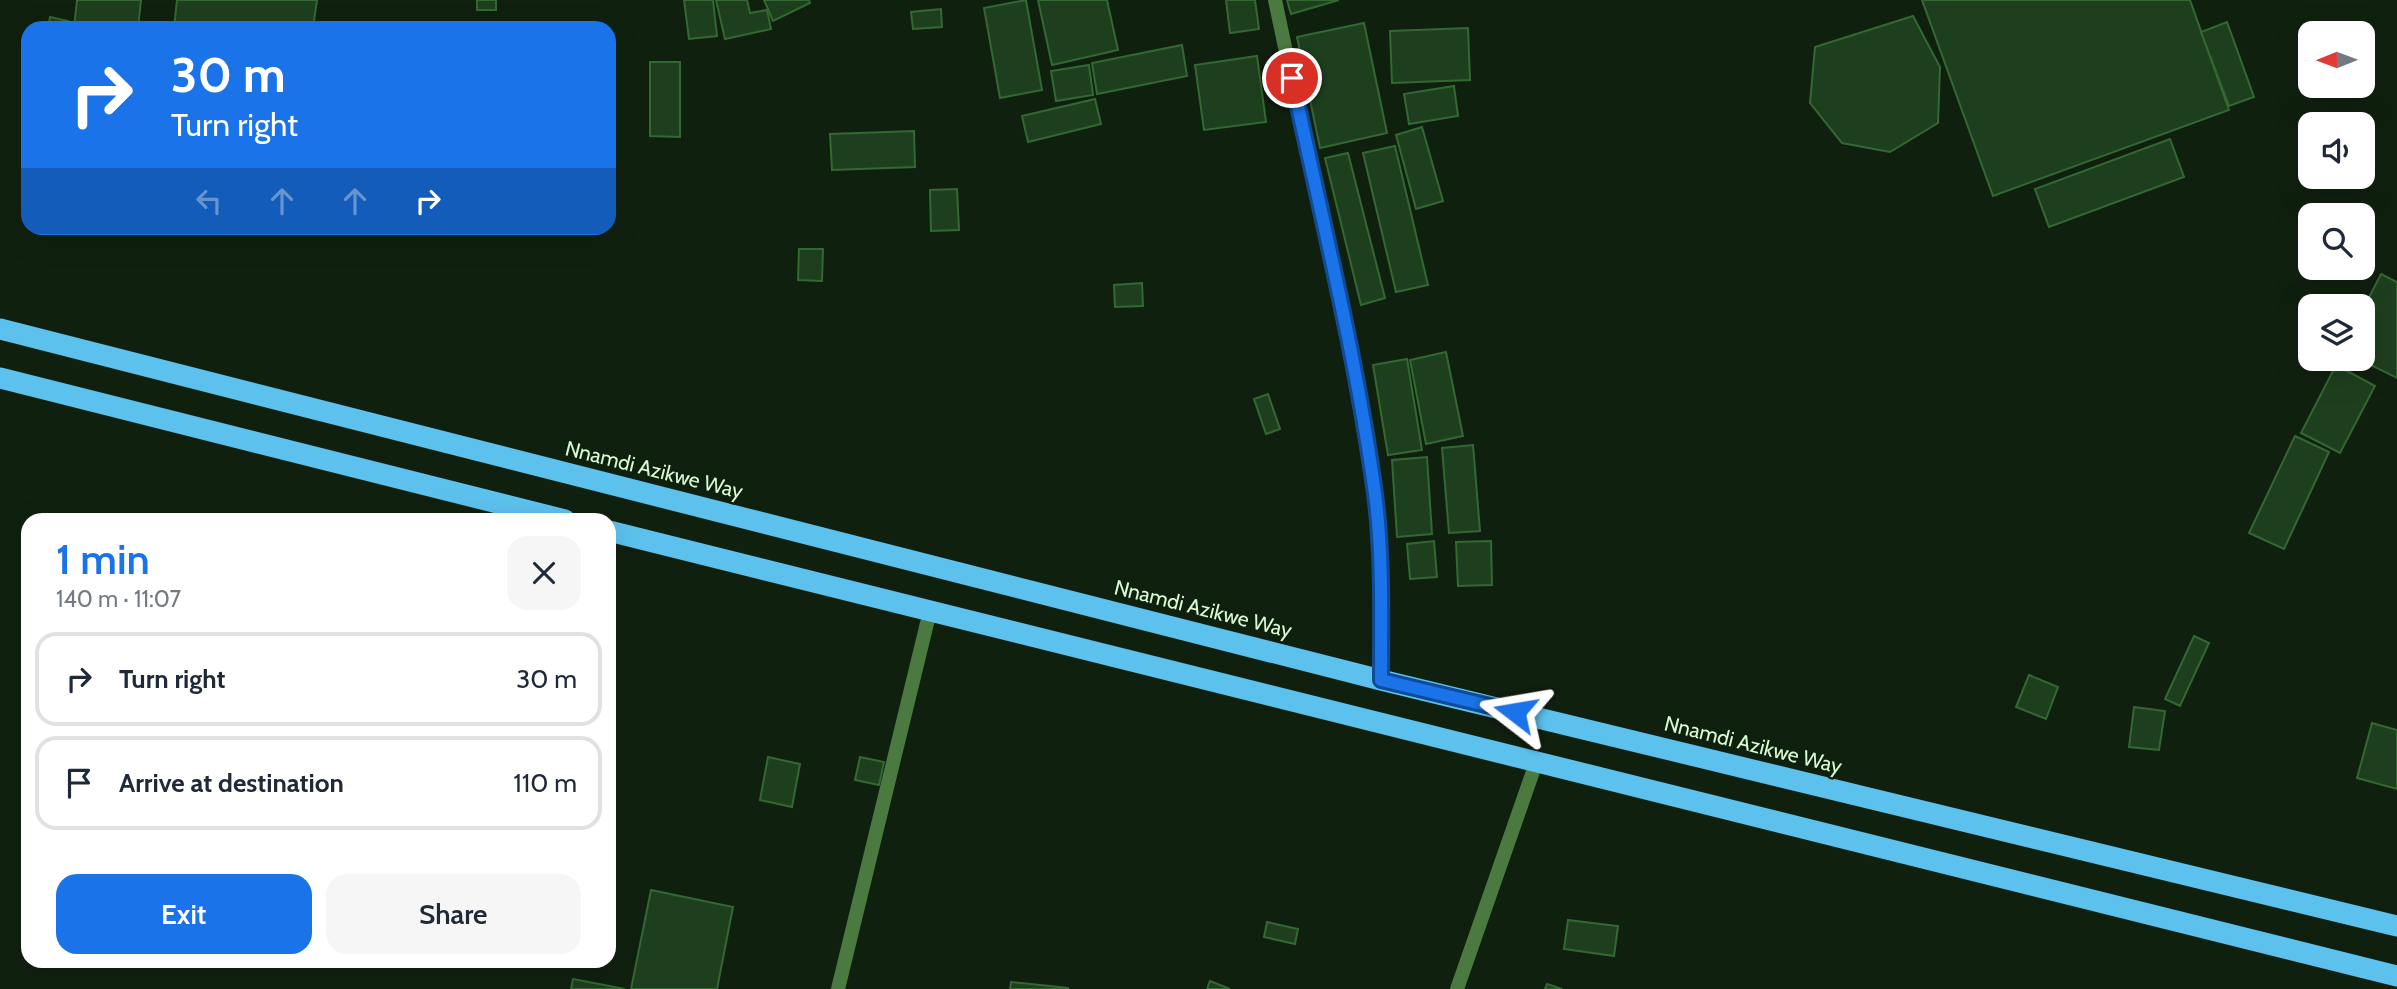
<!DOCTYPE html>
<html lang="en">
<head>
<meta charset="utf-8">
<style>
	:root { --surface:#fff; --page:#f6f6f7; --text:#1f2937; --muted:#747a83; --line:#e0e1e3; --accent:#1a73e8 }
	body { margin:0; font-family:Cabin,sans-serif; background:var(--page); color:var(--text); height:100vh; display:flex; flex-direction:column; font-size:26px; white-space:nowrap }
	* { box-sizing:border-box; margin:0 }
	p { font-size:23px; color:var(--muted) }
	.icon { flex:none; width:38px; height:38px; fill:none; stroke:currentColor; stroke-width:2; stroke-linecap:round; stroke-linejoin:round }
	.map { position:relative; flex:1; overflow:hidden }
	.sheet { position:absolute; left:21px; top:513px; width:595px; height:455px; display:flex; flex-direction:column; background:var(--surface); border-radius:21px; box-shadow:0 7px 28px #0002 }
	.sheet>* { flex:none }
	.banner { position:absolute; left:21px; top:21px; width:595px; height:214px; border-radius:21px; box-shadow:0 7px 28px #0002; background:#1a73e8; color:#fff; overflow:hidden }
	.needle { width:46px; rotate:269deg }
	.fabs { position:absolute; left:2298px; top:21px; display:grid; gap:14px }
	.fabs a { display:grid; place-items:center; width:77px; height:77px; border-radius:14px; background:var(--surface); box-shadow:0 7px 28px #0002; font-size:35px }
	.pin { position:absolute; display:grid; place-items:center; width:60px; height:60px; color:#fff; margin:-30px; border:4px solid #fff; border-radius:50%; box-shadow:0 2px 7px #0007 }
	.me { position:absolute; width:77px; margin:-38px; rotate:284deg; stroke-linejoin:round; filter:drop-shadow(0 0 5px #0008) }
	.turn { display:flex; align-items:center; gap:24px; height:147px; padding:0 35px; font-size:32px }
	.turn .icon { width:91px; height:91px; stroke-width:2.5 }
	.turn b { display:block; font-size:49px; line-height:60px }
	.lanes { display:flex; align-items:center; height:66px; padding:0 35px; background:#0003; justify-content:center; gap:35px; direction:ltr }
	.lanes .off { opacity:.35 }
	.round { display:grid; place-items:center; flex:none; width:74px; height:74px; border-radius:21px; background:var(--page) }
	.summary { display:flex; align-items:center; justify-content:space-between; height:119px; padding:0 35px }
	h1 { font-size:42px; font-weight:600; line-height:52px; color:var(--accent) }
	.button { display:flex; gap:14px; margin-top:auto; padding:14px 35px }
	.button a { flex:1; height:80px; border-radius:21px; background:var(--accent); color:#fff; font-size:28px; font-weight:600; line-height:80px; text-align:center }
	.button a+a { background:var(--page); color:var(--text) }
	ul { padding:0; list-style:none }
	li { display:flex; align-items:center; gap:21px; height:94px; margin:0 14px 10px; padding:0 21px; border:4px solid var(--line); border-radius:21px }
	li div { flex:1 }
	li b { display:block; font-size:26px }
	li em { font-style:normal }
	.map>svg:first-child { display:block }
	.building { fill:#1e3f1e; stroke:#346832; stroke-width:2 }
	.lines { fill:none; stroke-linecap:round; stroke-linejoin:round }
	.lane { stroke:#4b7a40; stroke-width:14 }
	.street { stroke:#4b7a40; stroke-width:14 }
	.highway { stroke:#5cc2ed; stroke-width:21 }
	.route-casing { stroke:#114b97; stroke-width:18 }
	.route { stroke:#1a73e8; stroke-width:12 }
	.labels { text-anchor:middle; stroke-width:5; stroke-linejoin:round; paint-order:stroke }
	.street-label { font-size:21px; fill:#d8fad3; stroke:#10200f }
</style>
</head>
<body>
<div class="map">
<svg width="2397" height="989" viewBox="0 0 2397 989">
	<rect width="100%" height="100%" fill="#10200f"/>
	<g class="building">
		<path d="M 77,0 L 141,0 L 138,28 L 74,28 Z"/>
		<path d="M 177,0 L 317,0 L 313,28 L 174,28 Z"/>
		<rect x="477" y="0" width="19" height="10"/>
		<path d="M 684,0 L 713,0 L 717,36 L 689,39 Z"/>
		<path d="M 716,0 L 747,0 L 750,13 L 767,10 L 771,29 L 725,39 Z"/>
		<path d="M 764,0 L 809,0 L 810,3 L 773,21 Z"/>
		<path d="M 1026,0 L 1042,90 L 1000,98 L 984,8 Z"/>
		<path d="M 1038,0 L 1107,0 L 1118,50 L 1052,65 Z"/>
		<path d="M 1226,0 L 1255,0 L 1259,29 L 1230,33 Z"/>
		<path d="M 1287,0 L 1339,0 L 1291,14 Z"/>
		<path d="M 1922,0 L 2190,0 L 2229,110 L 1993,196 Z"/>
		<path d="M 941,9 L 942,27 L 913,29 L 911,12 Z"/>
		<path d="M 1913,16 L 1940,67 L 1938,123 L 1890,152 L 1842,143 L 1810,103 L 1815,47 Z"/>
		<path d="M 50,17 L 68,21 L 67,28 L 48,28 Z"/>
		<path d="M 2227,22 L 2254,97 L 2229,106 L 2201,32 Z"/>
		<path d="M 1364,23 L 1387,133 L 1320,148 L 1297,37 Z"/>
		<path d="M 1468,28 L 1470,80 L 1392,83 L 1390,31 Z"/>
		<path d="M 1182,45 L 1187,76 L 1097,94 L 1092,63 Z"/>
		<path d="M 1257,56 L 1266,122 L 1204,130 L 1195,65 Z"/>
		<path d="M 650,62 L 680,62 L 680,137 L 650,136 Z"/>
		<path d="M 1089,65 L 1093,95 L 1056,101 L 1051,71 Z"/>
		<path d="M 1454,86 L 1458,116 L 1409,124 L 1404,94 Z"/>
		<path d="M 1095,99 L 1101,124 L 1028,142 L 1022,116 Z"/>
		<path d="M 1422,127 L 1443,201 L 1416,209 L 1396,135 Z"/>
		<path d="M 914,131 L 915,167 L 832,170 L 830,134 Z"/>
		<path d="M 2170,139 L 2184,177 L 2049,227 L 2035,189 Z"/>
		<path d="M 1395,146 L 1428,285 L 1396,292 L 1363,153 Z"/>
		<path d="M 1348,153 L 1385,298 L 1361,305 L 1325,158 Z"/>
		<path d="M 957,189 L 959,230 L 931,231 L 930,190 Z"/>
		<path d="M 799,249 L 823,249 L 822,281 L 798,280 Z"/>
		<path d="M 2381,274 L 2397,282 L 2397,378 L 2359,359 L 2362,359 L 2362,311 Z"/>
		<path d="M 1142,283 L 1143,306 L 1115,307 L 1114,285 Z"/>
		<path d="M 1446,352 L 1463,436 L 1426,444 L 1410,360 Z"/>
		<path d="M 1407,359 L 1422,450 L 1388,455 L 1373,365 Z"/>
		<path d="M 2336,365 L 2375,386 L 2340,453 L 2301,433 Z"/>
		<path d="M 1268,394 L 1280,429 L 1266,434 L 1254,399 Z"/>
		<path d="M 2295,436 L 2329,452 L 2284,549 L 2249,533 Z"/>
		<path d="M 1473,445 L 1480,531 L 1449,533 L 1442,448 Z"/>
		<path d="M 1427,457 L 1432,534 L 1397,537 L 1392,460 Z"/>
		<path d="M 1434,541 L 1437,577 L 1410,579 L 1407,544 Z"/>
		<path d="M 1491,541 L 1492,585 L 1458,586 L 1456,542 Z"/>
		<path d="M 2194,636 L 2209,643 L 2180,706 L 2165,699 Z"/>
		<path d="M 2029,675 L 2058,687 L 2046,719 L 2016,707 Z"/>
		<path d="M 2134,707 L 2165,711 L 2159,750 L 2129,747 Z"/>
		<path d="M 2372,723 L 2397,730 L 2397,789 L 2357,778 Z"/>
		<path d="M 768,757 L 800,764 L 792,807 L 760,800 Z"/>
		<path d="M 860,757 L 884,762 L 879,785 L 855,780 Z"/>
		<path d="M 651,890 L 733,907 L 717,989 L 631,989 Z"/>
		<path d="M 1568,920 L 1618,926 L 1614,956 L 1564,949 Z"/>
		<path d="M 1267,922 L 1298,929 L 1295,944 L 1264,937 Z"/>
		<path d="M 573,979 L 625,989 L 571,989 Z"/>
		<path d="M 1210,981 L 1230,989 L 1207,989 Z"/>
		<path d="M 1011,982 L 1068,988 L 1068,989 L 1010,989 Z"/>
		<path d="M 1547,984 L 1562,989 L 1545,989 Z"/>
	</g>
	<g class="lines">
		<path class="lane" d="M 838,989 L 930,611"/>
		<g class="street">
			<path d="M 1275,0 L 1352,363 L 1375,496 L 1381,590 L 1381,680"/>
			<path d="M 1457,989 L 1537,760"/>
		</g>
		<g class="highway">
			<path d="M 0,329 L 1381,680 L 2397,926"/>
			<path d="M 0,378 L 565,520"/>
			<path d="M 609,531 L 2397,976"/>
		</g>
	</g>
	<g class="lines">
		<defs>
			<path id="route" d="M 1292,78 C 1321,216 1356,354 1375,494 C 1383,555 1381,618 1381,680 L 1515,712"/>
		</defs>
		<use href="#route" class="route-casing"/>
		<use href="#route" class="route"/>
	</g>
	<g class="labels">
		<g class="street-label">
			<text transform="translate(654 470) rotate(14)" y="7">Nnamdi Azikwe Way</text>
			<text transform="translate(1203 609) rotate(14)" y="7">Nnamdi Azikwe Way</text>
			<text transform="translate(1753 745) rotate(14)" y="7">Nnamdi Azikwe Way</text>
		</g>
	</g>
</svg>
<div class="fabs">
<a><svg class="needle" viewBox="-14 -14 28 28"><path d="M0-13l5 13h-10z" fill="#e53935"/><path d="M0 13l5-13h-10z" fill="#747a83"/></svg></a>
<a><svg class="icon" aria-label="sound" viewBox="0 0 24 24"><path d="M4 9h4l5-4v14l-5-4H4zM17 9q2 3 0 6"/></svg></a>
<a><svg class="icon" aria-label="search" viewBox="0 0 24 24"><circle cx="10" cy="10" r="6"/><path d="M15 15l6 6"/></svg></a>
<a><svg class="icon" aria-label="layers" viewBox="0 0 24 24"><path d="M12 4l9 5-9 5-9-5zM3 14l9 5 9-5"/></svg></a>
</div>
<div class="pin" style="left:1292px;top:78px;background:#d93025"><svg class="icon" aria-label="arrive" viewBox="0 0 24 24"><path d="M6 21V4h12l-3 4 3 4H6"/></svg></div>
<svg class="me" style="left:1515px;top:712px" viewBox="-20 -20 40 40"><path d="M0-17L14 15 0 8-14 15z" fill="#1a73e8" stroke="#fff" stroke-width="4"/></svg>
<div class="banner">
<div class="turn"><svg class="icon" aria-label="right" viewBox="0 0 24 24"><path d="M7 20v-9h11M14 6l5 5-5 5"/></svg><div><b>30 m</b>Turn right</div></div>
<div class="lanes"><svg class="icon off" aria-label="left" viewBox="0 0 24 24"><path d="M17 20v-9H6M10 6l-5 5 5 5"/></svg><svg class="icon off" aria-label="ahead" viewBox="0 0 24 24"><path d="M12 20V5M6 11l6-6 6 6"/></svg><svg class="icon off" aria-label="ahead" viewBox="0 0 24 24"><path d="M12 20V5M6 11l6-6 6 6"/></svg><svg class="icon" aria-label="right" viewBox="0 0 24 24"><path d="M7 20v-9h11M14 6l5 5-5 5"/></svg></div>
</div>
<section class="sheet">
<div class="summary"><div><h1>1 min</h1><p>140 m · 11:07</p></div><a class="round"><svg class="icon" aria-label="close" viewBox="0 0 24 24"><path d="M6 6l12 12M18 6L6 18"/></svg></a></div>
<ul>
<li><svg class="icon" aria-label="right" viewBox="0 0 24 24"><path d="M7 20v-9h11M14 6l5 5-5 5"/></svg><div><b>Turn right</b></div><em>30 m</em></li>
<li><svg class="icon" aria-label="arrive" viewBox="0 0 24 24"><path d="M6 21V4h12l-3 4 3 4H6"/></svg><div><b>Arrive at destination</b></div><em>110 m</em></li>
</ul>
<div class="button"><a>Exit</a><a>Share</a></div>
</section>
</div>
</body>
</html>
